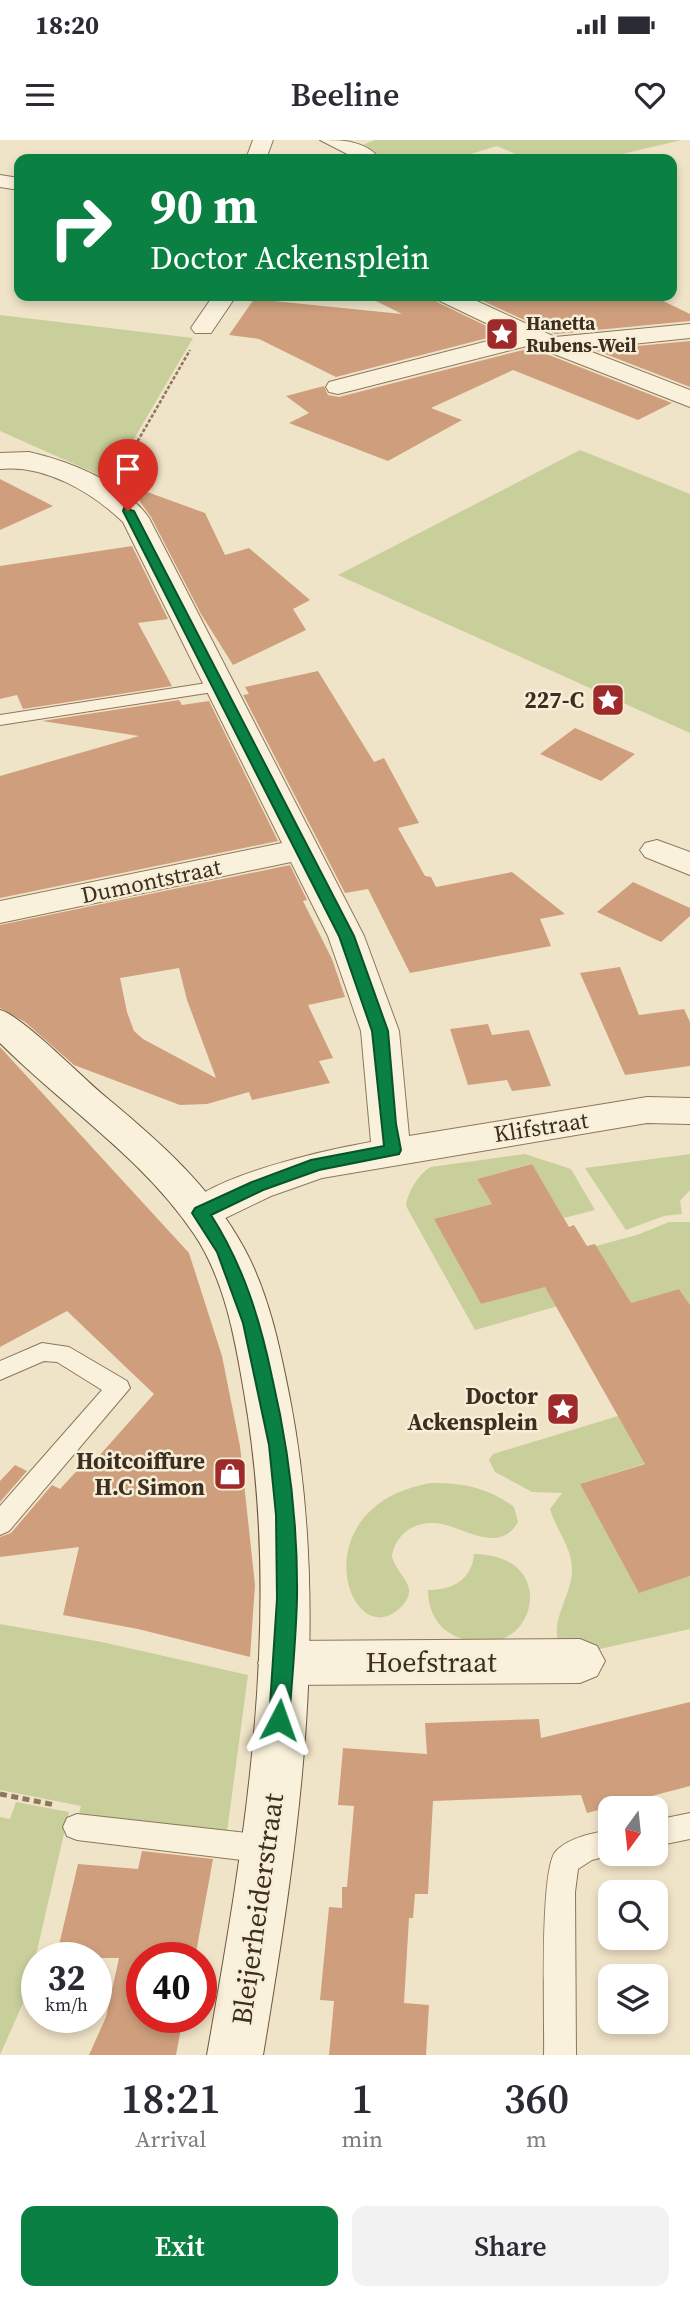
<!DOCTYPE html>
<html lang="en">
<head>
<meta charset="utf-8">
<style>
	:root { --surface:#fff; --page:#f2f2f3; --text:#2b2b33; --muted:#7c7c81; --accent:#0b8043 }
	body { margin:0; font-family:"Source Serif 4",serif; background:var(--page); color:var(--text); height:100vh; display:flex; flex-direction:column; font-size:26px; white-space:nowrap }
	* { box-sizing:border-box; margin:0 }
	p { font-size:23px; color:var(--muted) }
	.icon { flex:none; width:38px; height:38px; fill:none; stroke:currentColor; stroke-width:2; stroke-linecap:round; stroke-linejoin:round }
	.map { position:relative; height:1915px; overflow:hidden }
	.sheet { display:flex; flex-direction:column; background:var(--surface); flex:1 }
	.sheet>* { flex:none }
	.guide { position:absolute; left:14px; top:14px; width:663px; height:147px; border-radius:14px; box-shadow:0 4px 10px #0003; background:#0b8043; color:#fff; overflow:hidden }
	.needle { width:46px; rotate:195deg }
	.fabs { position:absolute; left:598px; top:1656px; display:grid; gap:14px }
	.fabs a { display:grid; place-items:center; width:70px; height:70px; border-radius:14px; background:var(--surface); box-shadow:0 4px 10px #0003; font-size:35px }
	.speed { position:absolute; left:21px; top:1802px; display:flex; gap:14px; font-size:35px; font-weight:700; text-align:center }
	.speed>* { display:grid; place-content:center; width:91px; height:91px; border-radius:50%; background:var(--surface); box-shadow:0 4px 10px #0003; line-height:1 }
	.speed small { font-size:18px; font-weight:400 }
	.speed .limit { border:10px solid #d22; background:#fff; color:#111 }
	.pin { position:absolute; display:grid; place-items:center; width:60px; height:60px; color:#fff; margin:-72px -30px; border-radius:50% 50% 50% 0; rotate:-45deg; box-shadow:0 0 7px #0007 }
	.pin .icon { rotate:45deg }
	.me { position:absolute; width:77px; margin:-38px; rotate:4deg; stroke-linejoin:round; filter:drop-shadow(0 0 5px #0008) }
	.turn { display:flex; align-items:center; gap:24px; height:147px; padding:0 21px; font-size:32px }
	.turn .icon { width:91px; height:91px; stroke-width:2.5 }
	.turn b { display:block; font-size:49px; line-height:60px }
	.eta { display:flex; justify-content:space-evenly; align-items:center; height:119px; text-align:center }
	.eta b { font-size:42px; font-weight:600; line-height:49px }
	.action { display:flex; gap:14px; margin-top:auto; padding:14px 21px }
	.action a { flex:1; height:80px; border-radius:14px; background:var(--accent); color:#fff; font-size:28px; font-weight:600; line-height:80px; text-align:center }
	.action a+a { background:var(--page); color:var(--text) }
	.status { display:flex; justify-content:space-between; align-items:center; height:49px; padding:0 35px; background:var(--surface); direction:ltr }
	.status svg { height:19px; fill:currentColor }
	header { display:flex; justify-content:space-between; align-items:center; height:91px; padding:0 21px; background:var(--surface); font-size:32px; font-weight:600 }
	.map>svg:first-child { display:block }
	.green { fill:#c9cf9b }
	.building { fill:#cf9f7d; fill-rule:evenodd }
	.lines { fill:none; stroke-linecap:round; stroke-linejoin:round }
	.lane-casing { stroke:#8d765c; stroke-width:2 }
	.street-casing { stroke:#8d765c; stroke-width:2 }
	.secondary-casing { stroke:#6f573f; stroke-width:2 }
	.path-far2 { stroke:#8d765c; stroke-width:2.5; stroke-dasharray:3.5 2; stroke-linecap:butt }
	.path-far1 { stroke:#8d765c; stroke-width:3.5; stroke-dasharray:4.5 2.5; stroke-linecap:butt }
	.path { stroke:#8d765c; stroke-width:5; stroke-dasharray:7 4.5; stroke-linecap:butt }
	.lane { fill:#faf1dc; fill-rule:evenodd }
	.street { fill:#faf1dc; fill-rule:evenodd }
	.secondary { fill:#faf1dc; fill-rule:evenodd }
	.route { fill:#0b8043; stroke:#07532c; stroke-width:2 }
	.labels { text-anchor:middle; stroke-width:5; stroke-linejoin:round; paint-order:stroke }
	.far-poi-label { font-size:19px; font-weight:bold; fill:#3d2e20; stroke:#f7eed8; text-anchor:start }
	.poi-label { font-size:23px; font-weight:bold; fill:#3d2e20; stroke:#f7eed8; text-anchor:end }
	.street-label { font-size:23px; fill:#3d2e20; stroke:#f7eed8 }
	.near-street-label { font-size:28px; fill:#3d2e20; stroke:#f7eed8 }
</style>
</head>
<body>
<div class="status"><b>18:20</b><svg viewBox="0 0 49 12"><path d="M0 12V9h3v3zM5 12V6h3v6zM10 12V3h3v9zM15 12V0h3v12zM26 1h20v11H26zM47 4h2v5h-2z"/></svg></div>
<header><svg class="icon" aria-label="menu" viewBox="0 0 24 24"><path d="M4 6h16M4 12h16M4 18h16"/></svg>Beeline<svg class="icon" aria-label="heart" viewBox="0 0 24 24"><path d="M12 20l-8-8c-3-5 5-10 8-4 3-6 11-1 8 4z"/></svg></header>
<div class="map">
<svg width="690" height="1915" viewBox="0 0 690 1915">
	<rect width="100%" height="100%" fill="#f0e4c8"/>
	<g class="green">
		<path d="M 375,0 L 682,0 L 601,19 L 527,19 L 497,6 L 454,19 L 380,19 L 360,6 Z"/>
		<path d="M 0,175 L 193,198 L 110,340 L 0,291 Z"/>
		<path d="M 580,310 L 690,354 L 690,593 L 338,435 Z"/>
		<path d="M 525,1014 L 571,1029 L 595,1070 L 564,1078 L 531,1024 L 477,1039 L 492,1064 L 435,1079 L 481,1164 L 543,1147 L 530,1124 L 565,1164 L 475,1190 L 406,1066 C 407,1053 419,1033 431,1027 Z"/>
		<path d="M 690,1014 L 690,1050 L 680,1061 L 682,1074 L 664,1076 L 626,1090 L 585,1028 Z"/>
		<path d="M 669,1082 L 690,1082 L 690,1165 L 679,1149 L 622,1166 L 623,1150 L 596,1106 L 637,1095 Z"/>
		<path d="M 618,1276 L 646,1323 L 580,1344 L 639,1452 L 690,1436 L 690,1489 L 586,1512 L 559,1503 C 550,1481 572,1454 572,1430 C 572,1407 556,1390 550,1369 L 562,1353 L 532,1352 L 495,1332 L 489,1320 L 493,1314 Z"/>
		<path d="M 431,1343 C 461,1342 490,1348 514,1367 L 518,1382 C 500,1414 466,1389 442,1384 C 418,1379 396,1392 392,1416 C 394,1428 407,1438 409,1449 C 410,1456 405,1464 400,1468 C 349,1516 298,1366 431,1343 Z"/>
		<path d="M 474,1414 C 568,1415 532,1534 453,1495 C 436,1486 428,1469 428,1450 C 452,1450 472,1440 474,1414 Z"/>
		<path d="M 0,1484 L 102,1502 L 248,1535 L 227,1692 L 79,1674 L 81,1666 L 0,1650 Z"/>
		<path d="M 16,1662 L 69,1672 L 27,1854 L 0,1915 L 0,1677 L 10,1679 Z"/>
	</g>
	<g class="building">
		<path d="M 366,156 L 433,156 L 439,163 L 503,194 L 336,237 L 259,199 L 229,195 L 254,159 L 402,174 Z"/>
		<path d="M 472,156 L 653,156 L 690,174 L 690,181 L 555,194 Z"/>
		<path d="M 690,201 L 690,247 L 595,210 Z"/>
		<path d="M 531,208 L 672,263 L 638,280 L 513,230 L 431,268 L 462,280 L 388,321 L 289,283 L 309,273 L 286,256 L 324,246 L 328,255 L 339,257 Z"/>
		<path d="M 0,339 L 53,366 L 0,390 Z"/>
		<path d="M 128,345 L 205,373 L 225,415 L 249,408 L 310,460 L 293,469 L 306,490 L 233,525 L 201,474 L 151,377 Z"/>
		<path d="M 132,406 L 168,479 L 138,483 L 172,546 L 23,569 L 17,555 L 0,559 L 0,426 Z"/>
		<path d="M 318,531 L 374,622 L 384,618 L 419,683 L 398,688 L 425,736 L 431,737 L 436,747 L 512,732 L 565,774 L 540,779 L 551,806 L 410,833 L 368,749 L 345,753 L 243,555 L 249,554 L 245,547 Z"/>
		<path d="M 179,560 L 182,565 L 209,561 L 278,701 L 0,758 L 0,636 L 139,596 L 42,581 Z"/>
		<path d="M 575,588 L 635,614 L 601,641 L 540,614 Z"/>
		<path d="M 290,725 L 307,760 L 303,761 L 332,819 L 345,857 L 308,865 L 333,918 L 319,921 L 330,943 L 252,960 L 249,952 L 207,964 L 180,965 L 74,925 L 25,882 L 0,868 L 0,785 ZM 179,828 L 187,860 L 216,938 L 143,899 L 134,891 L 127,872 L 120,838 Z"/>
		<path d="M 633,742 L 690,768 L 690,776 L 661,802 L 597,772 Z"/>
		<path d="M 620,827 L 639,875 L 684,869 L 690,882 L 690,926 L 625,935 L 580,833 Z"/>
		<path d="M 488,884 L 492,895 L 529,890 L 551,946 L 512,951 L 507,940 L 468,945 L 450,889 Z"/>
		<path d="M 0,907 L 189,1113 L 222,1216 L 240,1306 L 255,1445 L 250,1517 L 138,1489 L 63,1475 L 79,1407 L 0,1417 L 0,1397 L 11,1393 L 52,1345 L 60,1349 L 85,1322 L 91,1325 L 154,1254 L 67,1171 L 0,1207 Z"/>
		<path d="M 532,1024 L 569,1087 L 574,1085 L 587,1106 L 595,1104 L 631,1163 L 679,1149 L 690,1165 L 690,1436 L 639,1453 L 580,1344 L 645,1324 L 545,1147 L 481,1164 L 434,1079 L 492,1064 L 477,1039 Z"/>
		<path d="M 15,1325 L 27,1331 L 0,1362 L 0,1341 Z"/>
		<path d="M 690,1562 L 690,1646 L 587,1673 L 581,1655 L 433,1661 L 428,1754 L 415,1754 L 413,1778 L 409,1778 L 404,1863 L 429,1865 L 426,1915 L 329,1915 L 334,1861 L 320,1860 L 329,1767 L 342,1768 L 342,1747 L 347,1747 L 354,1666 L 338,1665 L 343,1608 L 427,1614 L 425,1583 L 539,1579 L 541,1598 Z"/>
		<path d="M 142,1711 L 213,1719 L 195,1818 L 142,1818 L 142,1878 L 183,1878 L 176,1915 L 89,1915 L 106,1877 L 119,1818 L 56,1818 L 78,1724 L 138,1729 Z"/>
	</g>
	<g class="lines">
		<defs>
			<g id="lane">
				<path d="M 220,541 L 228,546 L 226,550 L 0,585 L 0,575 Z"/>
				<path d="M 42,1203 L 69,1207 L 127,1241 L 130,1248 L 9,1391 L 0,1395 L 0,1366 L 102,1250 L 57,1222 L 44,1221 L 0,1240 L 0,1221 Z"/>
				<path d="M 690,1673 L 690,1699 L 656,1706 L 656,1680 Z"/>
				<path d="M 77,1674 L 266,1695 L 276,1699 L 280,1709 L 276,1719 L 266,1723 L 77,1700 L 67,1696 L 63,1687 L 67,1678 Z"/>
				<path d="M 611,1690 L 611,1713 L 619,1713 L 592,1720 L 578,1729 L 575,1752 L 576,1915 L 544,1915 C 545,1883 539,1728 556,1711 C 570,1697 593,1693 611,1690 Z"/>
			</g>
			<g id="street">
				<path d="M 253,0 L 273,0 L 266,19 L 246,19 Z"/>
				<path d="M 320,0 C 342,0 365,0 380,19 L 357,19 Z"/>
				<path d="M 0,35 L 19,38 L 19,50 L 0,47 Z"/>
				<path d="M 213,156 L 236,156 L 211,193 L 195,193 L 191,188 Z"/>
				<path d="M 436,156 L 466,156 L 555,197 L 690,184 L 690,198 L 584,209 L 690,250 L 690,267 L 531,205 L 338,254 L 329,252 L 326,247 L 329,242 L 511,195 L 440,161 Z"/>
				<path d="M 29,312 C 69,321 125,343 149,378 L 364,796 L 399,891 L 409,996 L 647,957 L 690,958 L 690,984 L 647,983 L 322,1038 L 271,1056 L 215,1083 L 201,1088 L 187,1083 L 181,1073 C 201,1037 330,1009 371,1002 L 361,891 L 328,796 L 291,722 L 0,783 L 0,761 L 282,703 L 123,382 C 92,352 44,324 0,329 L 0,313 Z"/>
				<path d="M 657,700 L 690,712 L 690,735 L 645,717 L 640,710 L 645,703 Z"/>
				<path d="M 580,1499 L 597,1506 L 605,1521 L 597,1536 L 580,1543 L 283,1545 L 266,1538 L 258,1523 L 266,1508 L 283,1501 Z"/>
			</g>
			<path id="secondary" d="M 0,870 C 23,876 83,939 107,958 C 160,1002 211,1047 244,1108 C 269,1154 280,1208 290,1259 C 332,1477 299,1698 263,1915 L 207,1915 C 246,1696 283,1474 244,1252 C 235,1199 225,1140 194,1094 C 144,1019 64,967 0,903 Z"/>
		</defs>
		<use href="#lane" class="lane-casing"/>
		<use href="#street" class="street-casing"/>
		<use href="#secondary" class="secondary-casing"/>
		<path class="path-far2" d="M 132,311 L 190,210"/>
		<path class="path-far1" d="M 121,330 L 133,310"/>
		<path class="path" d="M 0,1654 L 55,1665"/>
		<use href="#lane" class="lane"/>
		<use href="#street" class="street"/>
		<use href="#secondary" class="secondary"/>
	</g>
	<path class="route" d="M 124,368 L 134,371 L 354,796 L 388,891 L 396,984 L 401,1010 L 399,1014 L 319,1030 L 263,1050 L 211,1075 C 243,1125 260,1179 272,1237 C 289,1310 298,1383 297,1458 C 296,1499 292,1540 289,1580 L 286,1587 L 279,1590 L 272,1587 L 269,1580 L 277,1459 L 276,1375 L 269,1305 L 243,1183 L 217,1112 L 192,1073 L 195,1068 L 252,1042 L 311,1020 L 384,1006 L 372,891 L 339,796 L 123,371 Z"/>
	<defs>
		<symbol id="sight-square" viewBox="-11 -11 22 22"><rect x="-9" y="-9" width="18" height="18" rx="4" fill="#9e2a2b" stroke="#f7eed8"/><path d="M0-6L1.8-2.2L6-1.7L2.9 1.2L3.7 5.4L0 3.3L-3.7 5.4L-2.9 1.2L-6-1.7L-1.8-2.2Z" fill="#fff"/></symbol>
		<symbol id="shop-square" viewBox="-11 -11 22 22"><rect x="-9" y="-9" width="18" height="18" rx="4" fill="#9e2a2b" stroke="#f7eed8"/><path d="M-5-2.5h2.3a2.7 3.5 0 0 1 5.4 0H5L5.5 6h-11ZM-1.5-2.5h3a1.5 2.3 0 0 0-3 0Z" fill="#fff"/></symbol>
	</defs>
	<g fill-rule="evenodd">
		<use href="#sight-square" x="483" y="175" width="38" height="38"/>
		<use href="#sight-square" x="589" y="541" width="38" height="38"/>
		<use href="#sight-square" x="544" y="1250" width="38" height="38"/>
		<use href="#shop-square" x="211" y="1315" width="38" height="38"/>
	</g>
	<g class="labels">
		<g class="far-poi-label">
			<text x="526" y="190">Hanetta<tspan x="526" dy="22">Rubens-Weil</tspan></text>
		</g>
		<g class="poi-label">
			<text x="584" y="568">227-C</text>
			<text x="538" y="1264">Doctor<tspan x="538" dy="26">Ackensplein</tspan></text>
			<text x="205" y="1329">Hoitcoiffure<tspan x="205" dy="26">H.C Simon</tspan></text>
		</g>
		<g class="street-label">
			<text transform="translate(151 741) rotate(-12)" y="8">Dumontstraat</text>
			<text transform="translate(541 987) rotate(-9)" y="8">Klifstraat</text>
		</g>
		<g class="near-street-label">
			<text x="431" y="1532">Hoefstraat</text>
			<text transform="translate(257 1769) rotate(-82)" y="10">Bleijerheiderstraat</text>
		</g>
	</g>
</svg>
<div class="fabs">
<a><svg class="needle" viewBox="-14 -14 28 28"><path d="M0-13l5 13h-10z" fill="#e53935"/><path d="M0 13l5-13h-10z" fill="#7c7c81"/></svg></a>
<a><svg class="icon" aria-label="search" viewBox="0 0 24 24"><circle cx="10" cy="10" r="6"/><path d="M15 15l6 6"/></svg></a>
<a><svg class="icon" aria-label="layers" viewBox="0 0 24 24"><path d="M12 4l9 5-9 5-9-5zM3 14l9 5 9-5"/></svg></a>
</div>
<div class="speed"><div>32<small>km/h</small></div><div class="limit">40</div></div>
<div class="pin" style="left:128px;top:371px;background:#d93025"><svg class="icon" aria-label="arrive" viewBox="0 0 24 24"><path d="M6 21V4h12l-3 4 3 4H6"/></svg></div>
<svg class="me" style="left:279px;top:1580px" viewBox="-20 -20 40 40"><path d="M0-17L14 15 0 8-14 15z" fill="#0b8043" stroke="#fff" stroke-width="4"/></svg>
<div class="guide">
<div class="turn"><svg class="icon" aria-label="right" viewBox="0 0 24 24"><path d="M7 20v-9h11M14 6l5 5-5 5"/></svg><div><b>90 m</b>Doctor Ackensplein</div></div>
</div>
</div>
<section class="sheet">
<div class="eta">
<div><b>18:21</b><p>Arrival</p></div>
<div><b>1</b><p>min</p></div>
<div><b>360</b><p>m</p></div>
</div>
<div class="action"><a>Exit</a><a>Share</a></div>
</section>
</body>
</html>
